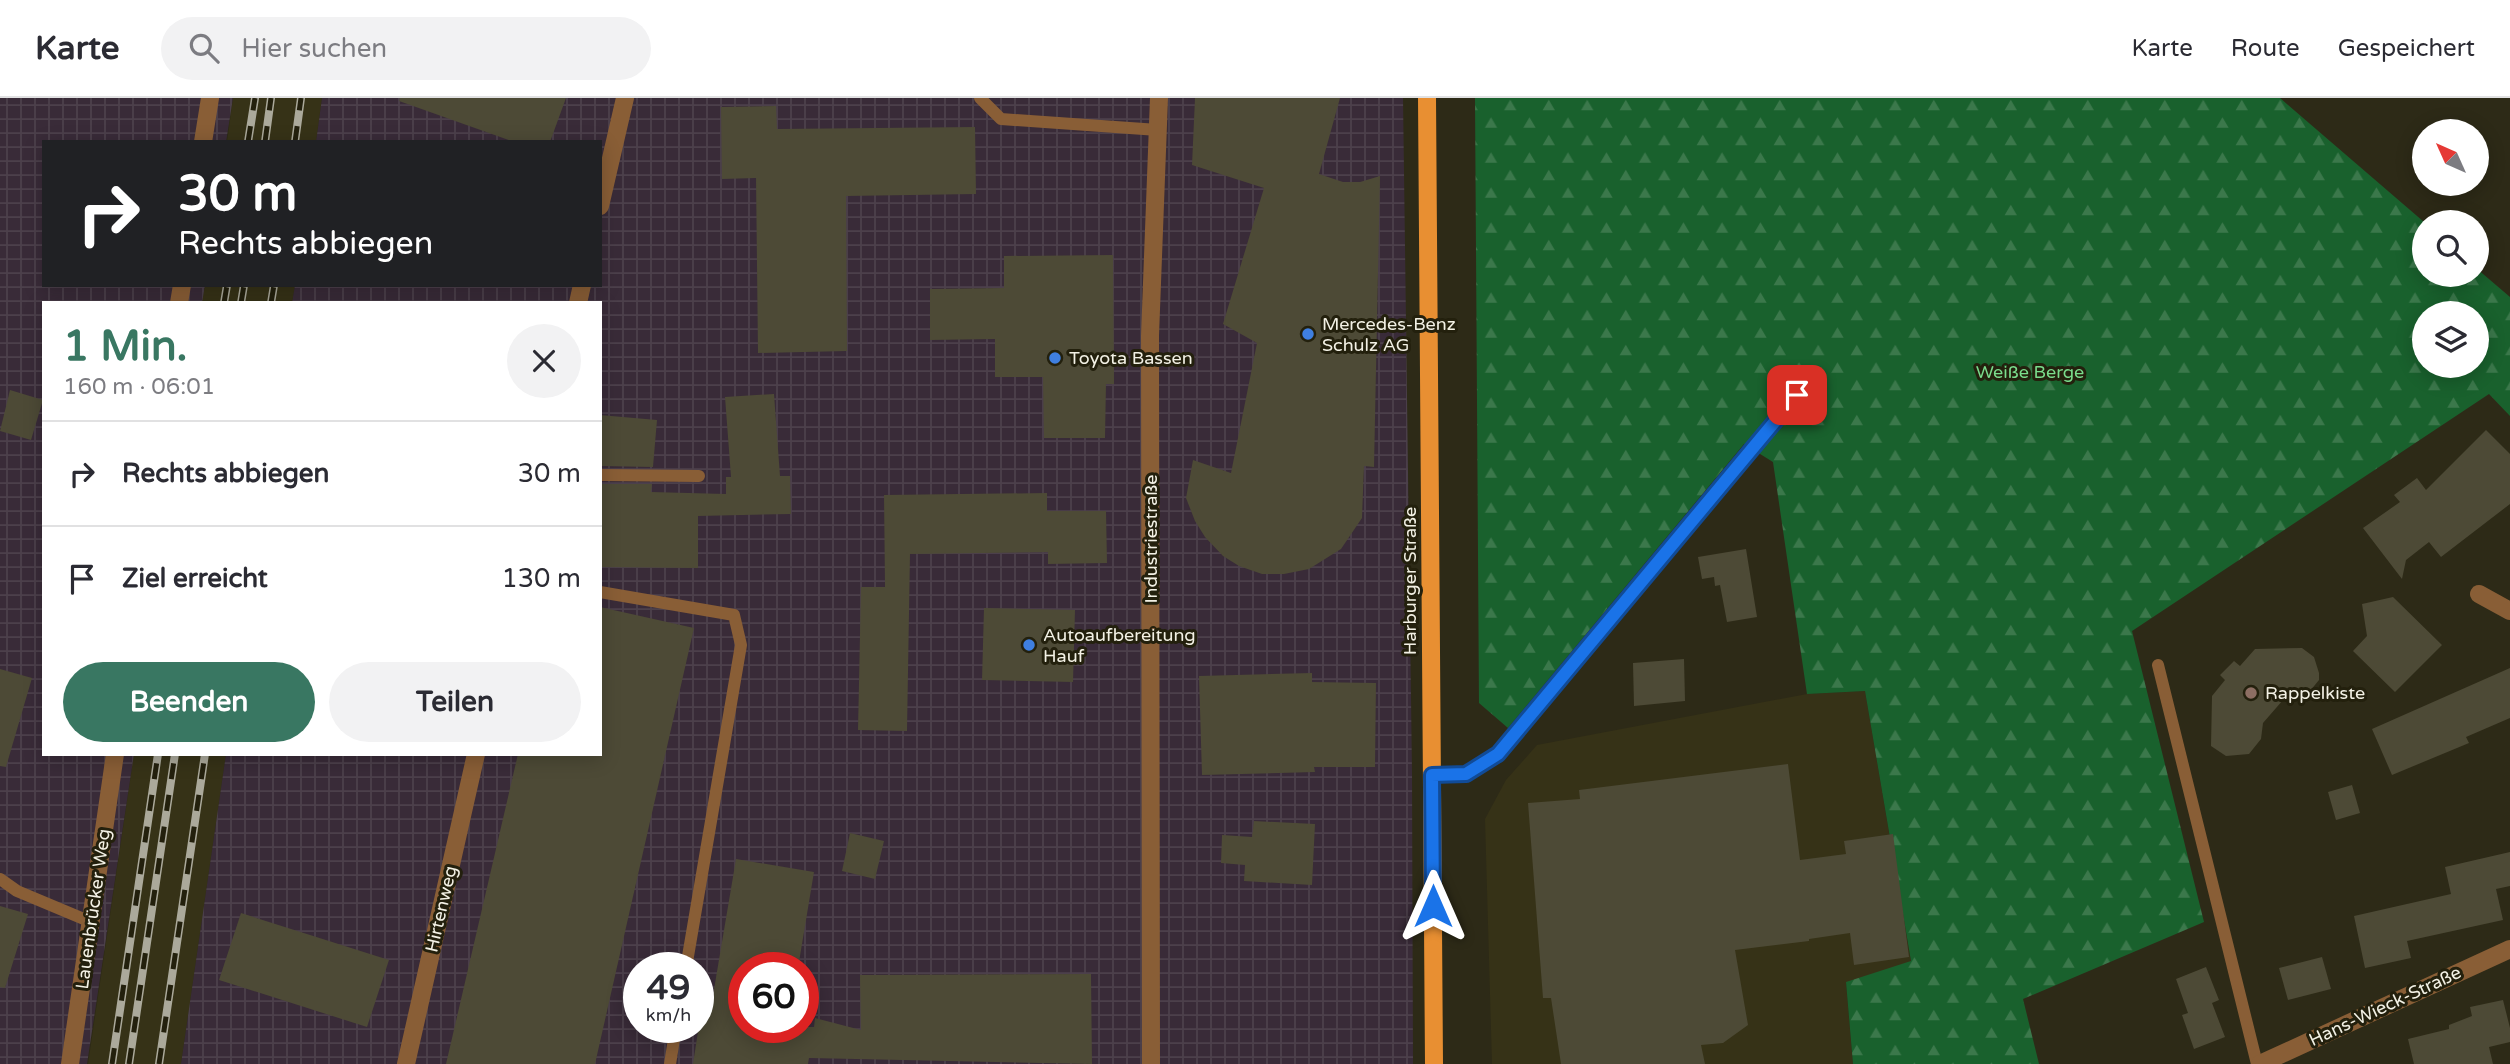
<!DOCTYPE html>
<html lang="de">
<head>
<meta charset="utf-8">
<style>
	:root { --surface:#fff; --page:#f2f2f3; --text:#2b2b33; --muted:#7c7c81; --line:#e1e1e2; --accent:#397762 }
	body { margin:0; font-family:"Varela Round",sans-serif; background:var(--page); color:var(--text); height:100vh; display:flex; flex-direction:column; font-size:26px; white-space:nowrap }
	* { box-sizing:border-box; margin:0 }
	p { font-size:23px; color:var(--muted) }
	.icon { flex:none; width:38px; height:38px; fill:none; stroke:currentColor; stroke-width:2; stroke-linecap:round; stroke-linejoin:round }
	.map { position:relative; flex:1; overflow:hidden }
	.details { position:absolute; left:42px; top:203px; width:560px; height:455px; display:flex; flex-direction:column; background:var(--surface); border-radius:0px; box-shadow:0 4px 18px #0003 }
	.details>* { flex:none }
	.guide { position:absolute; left:42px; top:42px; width:560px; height:147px; border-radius:0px; box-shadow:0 4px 18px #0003; background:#202124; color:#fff; overflow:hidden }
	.needle { width:46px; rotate:315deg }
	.fabs { position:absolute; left:2412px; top:21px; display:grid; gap:14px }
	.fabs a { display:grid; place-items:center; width:77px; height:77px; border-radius:50%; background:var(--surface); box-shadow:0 4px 18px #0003; font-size:35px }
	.speed { position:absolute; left:623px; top:854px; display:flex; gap:14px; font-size:35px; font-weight:700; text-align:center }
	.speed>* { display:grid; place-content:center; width:91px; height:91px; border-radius:50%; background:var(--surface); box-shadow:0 4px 18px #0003; line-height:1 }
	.speed small { font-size:18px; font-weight:400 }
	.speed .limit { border:10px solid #d22; background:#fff; color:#111 }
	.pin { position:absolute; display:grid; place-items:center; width:60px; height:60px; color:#fff; margin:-30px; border-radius:14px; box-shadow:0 4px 10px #0006 }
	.me { position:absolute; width:77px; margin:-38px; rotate:0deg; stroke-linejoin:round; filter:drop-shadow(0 0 5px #0008) }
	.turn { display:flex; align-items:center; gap:24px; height:147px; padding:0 21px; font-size:32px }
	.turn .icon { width:91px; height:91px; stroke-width:2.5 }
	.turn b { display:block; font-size:49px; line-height:60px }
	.round { display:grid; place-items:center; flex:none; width:74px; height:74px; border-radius:37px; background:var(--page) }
	.head { display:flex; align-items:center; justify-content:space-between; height:119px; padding:0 21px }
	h1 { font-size:42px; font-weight:800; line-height:52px; color:var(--accent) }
	.button { display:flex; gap:14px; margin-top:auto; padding:14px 21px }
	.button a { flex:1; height:80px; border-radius:42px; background:var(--accent); color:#fff; font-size:28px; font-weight:800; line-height:80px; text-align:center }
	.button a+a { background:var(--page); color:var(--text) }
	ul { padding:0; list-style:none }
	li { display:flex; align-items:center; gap:21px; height:105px; padding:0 21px; border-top:2px solid var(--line) }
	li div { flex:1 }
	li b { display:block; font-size:26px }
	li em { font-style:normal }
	header { display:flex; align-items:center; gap:42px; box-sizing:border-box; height:98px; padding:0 35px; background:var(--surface); border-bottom:2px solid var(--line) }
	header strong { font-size:33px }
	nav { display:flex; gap:38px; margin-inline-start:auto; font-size:24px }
	.search { width:490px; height:63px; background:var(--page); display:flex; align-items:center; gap:18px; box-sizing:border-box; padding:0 24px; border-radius:38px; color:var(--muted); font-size:26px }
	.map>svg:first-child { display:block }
	.built { fill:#363217 }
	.industrial { fill:url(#industrial-grid); fill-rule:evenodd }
	.forest { fill:url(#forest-firs); fill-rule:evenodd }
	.building { fill:#4d4a36 }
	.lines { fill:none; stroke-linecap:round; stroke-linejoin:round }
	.service { stroke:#895e36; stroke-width:12 }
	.minor { stroke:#895e36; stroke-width:18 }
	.primary { stroke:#e88f32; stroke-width:18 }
	.rail-casing { stroke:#aba99b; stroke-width:8 }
	.rail { stroke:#23200d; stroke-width:5; stroke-dasharray:16; stroke-linecap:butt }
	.route-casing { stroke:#114b97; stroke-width:18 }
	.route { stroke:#1a73e8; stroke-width:12 }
	.shop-dot { fill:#3f7fe0; stroke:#23200d; stroke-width:2.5 }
	.education-dot { fill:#8d6e63; stroke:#23200d; stroke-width:2.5 }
	.labels { text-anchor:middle; stroke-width:6; stroke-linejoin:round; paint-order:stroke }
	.poi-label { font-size:18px; fill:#f3f1e5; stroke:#23200d; text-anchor:start }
	.park-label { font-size:18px; fill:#7adc8c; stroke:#23200d }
	.street-label { font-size:18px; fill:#f3f1e5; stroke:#23200d }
</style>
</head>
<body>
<header>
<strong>Karte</strong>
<div class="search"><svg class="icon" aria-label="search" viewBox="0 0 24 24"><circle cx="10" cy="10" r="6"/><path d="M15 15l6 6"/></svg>Hier suchen</div>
<nav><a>Karte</a><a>Route</a><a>Gespeichert</a></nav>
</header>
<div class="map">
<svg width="2510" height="966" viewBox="0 0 2510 966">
	<defs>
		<pattern id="industrial-grid" width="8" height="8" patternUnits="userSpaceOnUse" patternTransform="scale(1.75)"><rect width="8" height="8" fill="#392b38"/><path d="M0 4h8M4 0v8" fill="none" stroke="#4c404b"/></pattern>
		<pattern id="forest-firs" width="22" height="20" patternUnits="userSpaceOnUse" patternTransform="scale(1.75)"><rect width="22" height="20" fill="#19612d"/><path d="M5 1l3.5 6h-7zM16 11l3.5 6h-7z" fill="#3b784b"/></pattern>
	</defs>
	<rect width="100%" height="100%" fill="#2d2a17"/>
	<g class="built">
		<path d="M 233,0 L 322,0 L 316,44 L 227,44 Z"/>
		<path d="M 205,187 L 295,187 L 292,205 L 202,205 Z"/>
		<path d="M 1865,593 L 1911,864 L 1846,885 L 1853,966 L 1492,966 L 1485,721 L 1506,682 L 1537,647 L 1807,596 Z"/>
		<path d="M 134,656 L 226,656 L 181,966 L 88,966 Z"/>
	</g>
	<g class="industrial">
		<path d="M 0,0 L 233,0 L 226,44 L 44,44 L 44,187 L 205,187 L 202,205 L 44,205 L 44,656 L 134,656 L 87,966 L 0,966 Z"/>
		<path d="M 322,0 L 1403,0 L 1412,674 L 1413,966 L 181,966 L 226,656 L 600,656 L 600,205 L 292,205 L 295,187 L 600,187 L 600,44 L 316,44 ZM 639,870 L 698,870 L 698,929 L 639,929 ZM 744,870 L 803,870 L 803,929 L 744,929 Z"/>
	</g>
	<path class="forest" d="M 1475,0 L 2280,0 L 2424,124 L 2424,177 L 2476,177 L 2476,170 L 2510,199 L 2510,318 L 2489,296 L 2132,533 L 2204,824 L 2023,901 L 2039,966 L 1853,966 L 1846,884 L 1911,863 L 1865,593 L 1807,596 L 1773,364 L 1744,346 L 1508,630 L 1479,605 ZM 2424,215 L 2476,215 L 2476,268 L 2424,268 Z"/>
	<g class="building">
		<path d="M 400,0 L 566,0 L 550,44 L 514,44 L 399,3 Z"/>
		<path d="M 1195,0 L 1340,0 L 1319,76 L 1343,84 L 1360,84 L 1380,78 L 1374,369 L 1364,368 L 1362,420 L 1341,451 L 1309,471 L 1284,476 L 1262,476 L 1239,468 L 1223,458 L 1205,439 L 1195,423 L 1186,400 L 1193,362 L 1231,375 L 1257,245 L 1223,226 L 1264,90 L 1192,67 Z"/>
		<path d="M 776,8 L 777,31 L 975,29 L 976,96 L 846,98 L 847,253 L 758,255 L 756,80 L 722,81 L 721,9 Z"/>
		<path d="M 1113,157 L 1114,286 L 1106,286 L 1105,340 L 1044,340 L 1043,279 L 995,279 L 995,241 L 930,242 L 930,191 L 1004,190 L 1004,158 Z"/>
		<path d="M 10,292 L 43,302 L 31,342 L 0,333 Z"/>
		<path d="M 774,296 L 780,378 L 790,378 L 791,416 L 698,418 L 698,470 L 600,469 L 600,386 L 652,386 L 651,394 L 726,396 L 726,379 L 731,379 L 725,299 Z"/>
		<path d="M 600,317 L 657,322 L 653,369 L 600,368 Z"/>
		<path d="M 2486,332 L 2510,356 L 2510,406 L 2441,459 L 2429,444 L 2406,462 L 2402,481 L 2363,430 L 2400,404 L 2394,397 L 2417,380 L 2426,392 Z"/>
		<path d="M 1047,395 L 1047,413 L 1106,413 L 1107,465 L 1048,466 L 1048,454 L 910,456 L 907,633 L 858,632 L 861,489 L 885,489 L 884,397 Z"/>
		<path d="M 1746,451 L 1757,519 L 1727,524 L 1720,487 L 1715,488 L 1714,479 L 1702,481 L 1698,459 Z"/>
		<path d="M 2393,499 L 2442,547 L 2395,594 L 2353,553 L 2367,538 L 2362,506 Z"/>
		<path d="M 600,509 L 694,530 L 595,966 L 446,966 L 518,656 L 600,656 Z"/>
		<path d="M 984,510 L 1075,512 L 1073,584 L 982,582 Z"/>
		<path d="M 2302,550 L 2314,559 L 2319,575 L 2319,582 L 2306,598 L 2283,602 L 2263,625 L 2261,641 L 2249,656 L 2226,658 L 2211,648 L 2212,598 L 2225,582 L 2220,577 L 2234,563 L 2240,568 L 2255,551 Z"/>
		<path d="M 1684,561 L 1685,603 L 1634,608 L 1633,565 Z"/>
		<path d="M 2510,570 L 2510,620 L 2466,639 L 2469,645 L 2392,677 L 2372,631 Z"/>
		<path d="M 0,571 L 32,580 L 6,669 L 0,668 Z"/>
		<path d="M 1312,575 L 1312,584 L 1376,585 L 1375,669 L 1314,669 L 1315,674 L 1202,677 L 1199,578 Z"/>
		<path d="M 1788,666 L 1800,762 L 1846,756 L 1844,743 L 1893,736 L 1909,859 L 1854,867 L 1850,835 L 1809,841 L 1809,843 L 1735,852 L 1748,927 L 1723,945 L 1701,947 L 1705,966 L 1561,966 L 1551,900 L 1543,900 L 1528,705 L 1580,701 L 1579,692 Z"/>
		<path d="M 2352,687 L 2360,715 L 2336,722 L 2328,694 Z"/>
		<path d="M 1254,723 L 1315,726 L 1312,787 L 1244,783 L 1245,767 L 1221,765 L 1222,737 L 1252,739 Z"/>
		<path d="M 850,735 L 884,743 L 875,781 L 842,773 Z"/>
		<path d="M 2510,754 L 2510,788 L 2496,791 L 2503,822 L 2407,843 L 2411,860 L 2365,870 L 2354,818 L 2451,796 L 2445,769 Z"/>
		<path d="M 736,761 L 814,774 L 798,870 L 744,870 L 744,929 L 814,929 L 815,920 L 861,932 L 860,877 L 1091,876 L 1092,966 L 809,960 L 808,966 L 693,966 L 701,914 L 710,915 Z"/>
		<path d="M 0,808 L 28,816 L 5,890 L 0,889 Z"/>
		<path d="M 241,815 L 389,862 L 367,929 L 219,882 Z"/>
		<path d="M 2322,859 L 2331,891 L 2288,902 L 2279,870 Z"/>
		<path d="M 2206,869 L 2219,902 L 2212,905 L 2225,939 L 2194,951 L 2182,917 L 2188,915 L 2176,881 Z"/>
		<path d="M 2503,902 L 2510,930 L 2510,944 L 2489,949 L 2493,966 L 2414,966 L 2408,941 L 2449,931 L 2449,927 L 2472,918 L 2470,909 Z"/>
	</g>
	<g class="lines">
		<g class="service">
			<path d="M 980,0 L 1001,21 L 1158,32"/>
			<path d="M 600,377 L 699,378"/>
			<path d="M 600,494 L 734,517 L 741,547 L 686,870"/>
			<path d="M 2158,567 L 2257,966"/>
			<path d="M 1432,677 L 1466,676 L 1498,656 L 1797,297"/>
			<path d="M 0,781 L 17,793 L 91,824"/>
			<path d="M 670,966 L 676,929"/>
		</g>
		<g class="minor">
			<path d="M 203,44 L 210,0"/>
			<path d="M 600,108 L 625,0"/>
			<path d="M 179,205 L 182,187"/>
			<path d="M 578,205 L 582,187"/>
			<path d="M 2479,496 L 2510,513"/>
			<path d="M 70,966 L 115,656"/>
			<path d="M 406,966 L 476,656"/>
			<path d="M 1151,966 L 1150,238 L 1159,0"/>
			<path d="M 2260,966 L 2510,851"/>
		</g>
		<path class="primary" d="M 1427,0 L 1434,966"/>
		<defs>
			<g id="rail">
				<path d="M 248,44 L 255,0"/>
				<path d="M 265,44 L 271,0"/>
				<path d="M 295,44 L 301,0"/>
				<path d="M 224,205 L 227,187"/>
				<path d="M 241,205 L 244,187"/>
				<path d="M 271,205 L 274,187"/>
				<path d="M 112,966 L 158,656"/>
				<path d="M 129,966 L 175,656"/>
				<path d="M 159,966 L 205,656"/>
			</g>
		</defs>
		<use href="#rail" class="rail-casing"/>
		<use href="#rail" class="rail"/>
	</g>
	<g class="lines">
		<defs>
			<path id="route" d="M 1433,808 L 1432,677 L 1466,676 L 1498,656 L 1797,297"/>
		</defs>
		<use href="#route" class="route-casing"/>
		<use href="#route" class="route"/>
	</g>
	<g class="shop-dot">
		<circle cx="1308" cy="236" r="7"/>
		<circle cx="1055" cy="260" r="7"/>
		<circle cx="1029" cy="547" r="7"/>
	</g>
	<circle class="education-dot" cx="2251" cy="595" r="7"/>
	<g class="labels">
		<g class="poi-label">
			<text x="1322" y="232">Mercedes-Benz<tspan x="1322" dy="21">Schulz AG</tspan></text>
			<text x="1069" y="266">Toyota Bassen</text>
			<text x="1043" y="543">Autoaufbereitung<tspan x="1043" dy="21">Hauf</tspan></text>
			<text x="2265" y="601">Rappelkiste</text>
		</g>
		<g class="park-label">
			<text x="2030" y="280">Weiße Berge</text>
		</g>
		<g class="street-label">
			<text transform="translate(1151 441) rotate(-90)" y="6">Industriestraße</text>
			<text transform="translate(1410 483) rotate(-90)" y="6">Harburger Straße</text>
			<text transform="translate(93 811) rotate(-82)" y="6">Lauenbrücker Weg</text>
			<text transform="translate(441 811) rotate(-77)" y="6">Hirtenweg</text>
			<text transform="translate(2385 908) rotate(-25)" y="6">Hans-Wieck-Straße</text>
		</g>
	</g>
</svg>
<div class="fabs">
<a><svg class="needle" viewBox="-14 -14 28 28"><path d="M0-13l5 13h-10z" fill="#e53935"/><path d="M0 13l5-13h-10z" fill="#7c7c81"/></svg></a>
<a><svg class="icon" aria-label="search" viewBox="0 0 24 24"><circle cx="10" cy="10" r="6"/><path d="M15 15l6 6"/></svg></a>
<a><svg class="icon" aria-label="layers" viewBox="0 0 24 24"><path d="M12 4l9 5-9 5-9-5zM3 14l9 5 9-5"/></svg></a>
</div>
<div class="speed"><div>49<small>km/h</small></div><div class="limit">60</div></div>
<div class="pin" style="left:1797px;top:297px;background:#d93025"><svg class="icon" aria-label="arrive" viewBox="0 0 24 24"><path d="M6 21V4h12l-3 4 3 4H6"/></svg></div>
<svg class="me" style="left:1433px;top:808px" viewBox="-20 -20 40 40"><path d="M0-17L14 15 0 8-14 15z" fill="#1a73e8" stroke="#fff" stroke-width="4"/></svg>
<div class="guide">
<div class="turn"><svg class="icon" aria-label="right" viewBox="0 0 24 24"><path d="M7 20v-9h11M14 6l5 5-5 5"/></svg><div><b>30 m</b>Rechts abbiegen</div></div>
</div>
<section class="details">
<div class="head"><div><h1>1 Min.</h1><p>160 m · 06:01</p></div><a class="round"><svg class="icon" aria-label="close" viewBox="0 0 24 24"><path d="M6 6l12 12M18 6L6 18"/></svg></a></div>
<ul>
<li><svg class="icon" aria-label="right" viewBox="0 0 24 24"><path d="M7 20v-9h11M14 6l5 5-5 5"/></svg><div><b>Rechts abbiegen</b></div><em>30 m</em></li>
<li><svg class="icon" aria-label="arrive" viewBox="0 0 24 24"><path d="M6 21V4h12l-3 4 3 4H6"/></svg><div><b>Ziel erreicht</b></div><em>130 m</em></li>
</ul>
<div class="button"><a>Beenden</a><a>Teilen</a></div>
</section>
</div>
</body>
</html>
